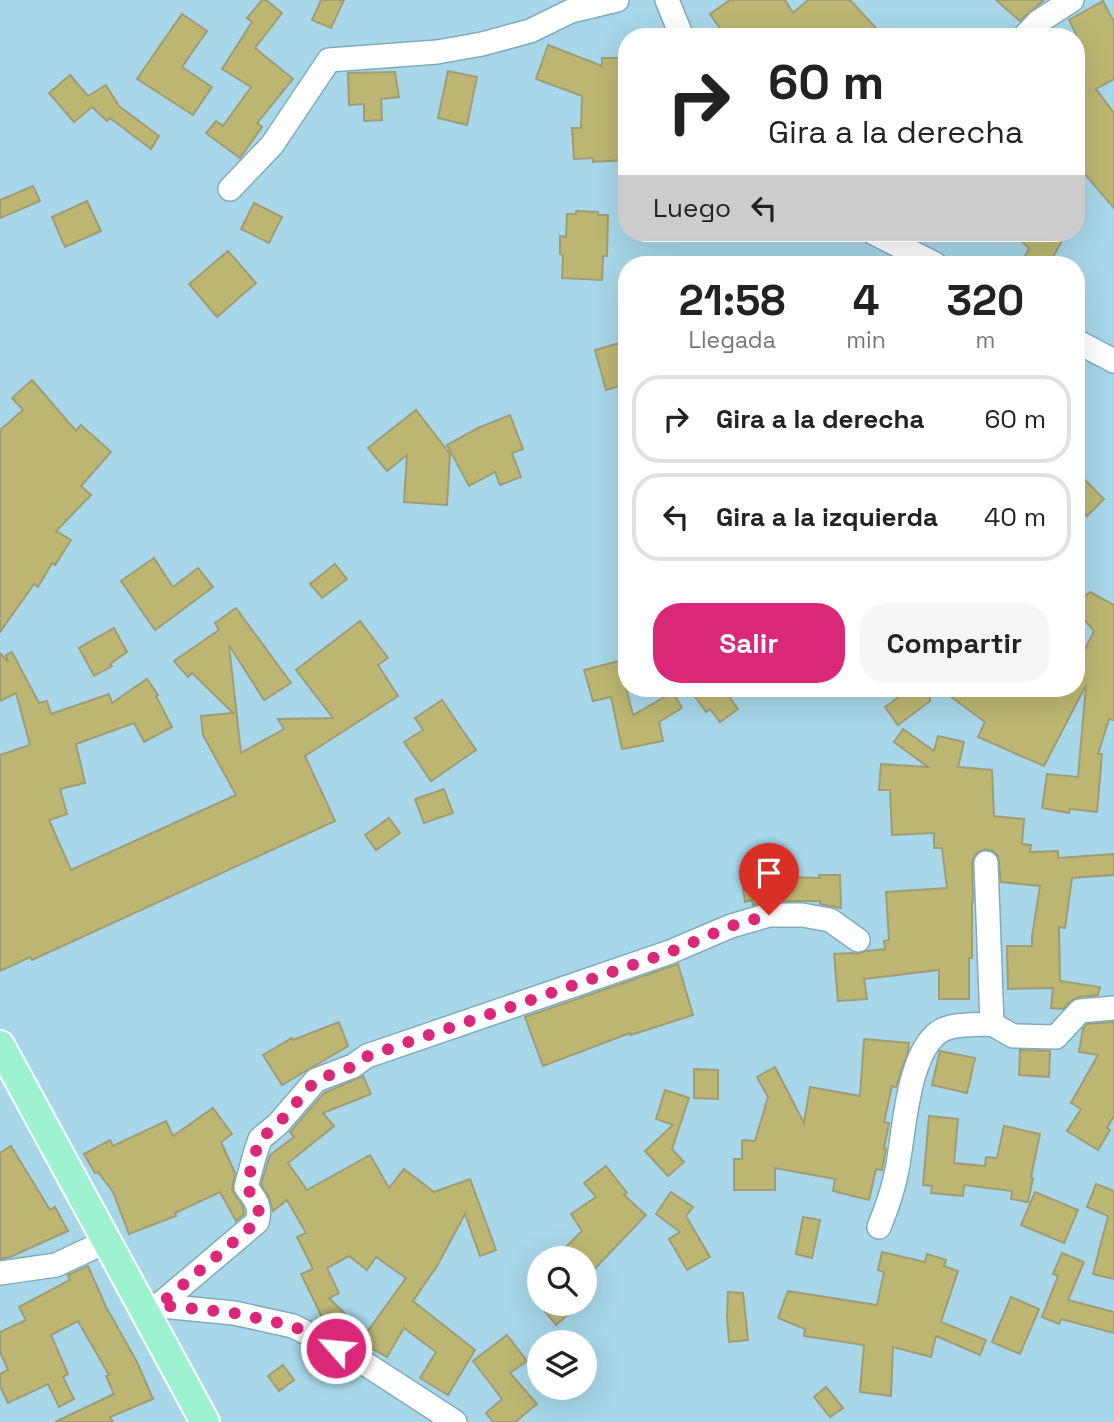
<!DOCTYPE html>
<html lang="es">
<head>
<meta charset="utf-8">
<style>
	:root { --surface:#fff; --page:#f6f6f6; --text:#222; --muted:#767676; --line:#e0e0e0; --accent:#db2777 }
	body { margin:0; font-family:"Space Grotesk",sans-serif; background:var(--page); color:var(--text); height:100vh; display:flex; flex-direction:column; font-size:26px; white-space:nowrap }
	* { box-sizing:border-box; margin:0 }
	p { font-size:23px; color:var(--muted) }
	.icon { flex:none; width:38px; height:38px; fill:none; stroke:currentColor; stroke-width:2; stroke-linecap:round; stroke-linejoin:round }
	.map { position:relative; flex:1; overflow:hidden }
	.details { position:absolute; left:618px; top:256px; width:467px; height:441px; display:flex; flex-direction:column; background:var(--surface); border-radius:28px; box-shadow:0 7px 28px #0002 }
	.details>* { flex:none }
	.guide { position:absolute; left:618px; top:28px; width:467px; height:214px; border-radius:28px; box-shadow:0 7px 28px #0002; background:#fff; color:var(--text); overflow:hidden }
	.fabs { position:absolute; left:527px; top:1246px; display:grid; gap:14px }
	.fabs a { display:grid; place-items:center; width:70px; height:70px; border-radius:50%; background:var(--surface); box-shadow:0 7px 28px #0002; font-size:35px }
	.pin { position:absolute; display:grid; place-items:center; width:60px; height:60px; color:#fff; margin:-72px -30px; border-radius:50% 50% 50% 0; rotate:-45deg; box-shadow:0 0 7px #0007 }
	.pin .icon { rotate:45deg }
	.me { position:absolute; width:77px; margin:-38px; rotate:297deg; stroke-linejoin:round; filter:drop-shadow(0 0 5px #0008) }
	.turn { display:flex; align-items:center; gap:24px; height:147px; padding:0 35px; font-size:32px }
	.turn .icon { width:91px; height:91px; stroke-width:2.5 }
	.turn b { display:block; font-size:49px; line-height:60px }
	.then { display:flex; align-items:center; height:66px; padding:0 35px; background:#0003; gap:14px; font-size:26px }
	.eta { display:flex; justify-content:space-evenly; align-items:center; height:119px; text-align:center }
	.eta b { font-size:42px; font-weight:800; line-height:49px }
	.action { display:flex; gap:14px; margin-top:auto; padding:14px 35px }
	.action a { flex:1; height:80px; border-radius:28px; background:var(--accent); color:#fff; font-size:28px; font-weight:800; line-height:80px; text-align:center }
	.action a+a { background:var(--page); color:var(--text) }
	ul { padding:0; list-style:none }
	li { display:flex; align-items:center; gap:21px; height:88px; margin:0 14px 10px; padding:0 21px; border:4px solid var(--line); border-radius:28px }
	li div { flex:1 }
	li b { display:block; font-size:26px }
	li em { font-style:normal }
	.map>svg:first-child { display:block }
	.building { fill:#bcb672; stroke:#a09c74; stroke-width:2 }
	.lines { fill:none; stroke-linecap:round; stroke-linejoin:round }
	.minor-casing { stroke:#7eacbe; stroke-width:26 }
	.major-casing { stroke:#fff; stroke-width:32 }
	.minor { stroke:#fff; stroke-width:23 }
	.major { stroke:#9df2d0; stroke-width:28 }
	.route { stroke:#db2777; stroke-width:12; stroke-dasharray:0 21.6 }
</style>
</head>
<body>
<div class="map">
<svg width="1114" height="1422" viewBox="0 0 1114 1422">
	<rect width="100%" height="100%" fill="#a7d7e9"/>
	<g class="building">
		<path d="M 262,0 L 266,0 L 282,13 L 255,48 L 293,79 L 257,123 L 262,127 L 240,158 L 206,133 L 216,121 L 223,126 L 251,87 L 222,69 L 252,22 L 247,18 Z"/>
		<path d="M 321,0 L 344,0 L 331,28 L 312,20 Z"/>
		<path d="M 730,0 L 785,0 L 793,13 L 808,0 L 850,0 L 876,28 L 866,37 L 726,37 L 710,14 Z"/>
		<path d="M 996,0 L 1044,0 L 1020,21 Z"/>
		<path d="M 1103,1 L 1114,22 L 1114,79 L 1096,89 L 1114,113 L 1114,208 L 1076,164 L 1076,34 L 1069,20 Z"/>
		<path d="M 182,14 L 207,31 L 182,67 L 212,87 L 193,115 L 137,79 Z"/>
		<path d="M 548,45 L 602,66 L 602,58 L 621,58 L 621,66 L 626,66 L 626,160 L 593,162 L 593,158 L 574,159 L 572,128 L 581,128 L 582,96 L 536,79 Z"/>
		<path d="M 448,71 L 477,77 L 467,125 L 438,118 Z"/>
		<path d="M 395,72 L 399,97 L 381,99 L 382,120 L 364,121 L 364,104 L 349,105 L 348,73 Z"/>
		<path d="M 70,75 L 88,96 L 106,85 L 119,106 L 159,136 L 151,149 L 110,118 L 107,121 L 92,107 L 74,122 L 49,93 Z"/>
		<path d="M 33,186 L 40,201 L 0,218 L 0,200 Z"/>
		<path d="M 87,201 L 101,231 L 65,247 L 52,217 Z"/>
		<path d="M 254,203 L 282,217 L 269,243 L 241,229 Z"/>
		<path d="M 576,211 L 598,212 L 598,215 L 608,215 L 607,256 L 603,256 L 602,280 L 562,278 L 563,255 L 560,254 L 560,236 L 566,237 L 567,214 L 576,214 Z"/>
		<path d="M 1012,233 L 1051,233 L 1063,239 L 1049,264 L 1021,264 L 1029,248 Z"/>
		<path d="M 228,251 L 256,283 L 217,317 L 189,284 Z"/>
		<path d="M 626,341 L 626,384 L 606,390 L 595,350 Z"/>
		<path d="M 32,380 L 76,431 L 81,425 L 111,452 L 81,486 L 91,495 L 56,531 L 71,540 L 55,565 L 52,563 L 38,587 L 34,584 L 0,632 L 0,430 L 23,410 L 12,398 Z"/>
		<path d="M 416,410 L 450,454 L 447,505 L 404,502 L 407,455 L 387,471 L 368,448 Z"/>
		<path d="M 510,415 L 523,449 L 512,453 L 521,477 L 500,485 L 495,472 L 469,486 L 447,445 L 478,428 Z"/>
		<path d="M 1076,471 L 1104,499 L 1087,516 L 1076,505 Z"/>
		<path d="M 154,558 L 173,587 L 198,568 L 213,587 L 155,630 L 121,581 Z"/>
		<path d="M 335,564 L 347,579 L 322,598 L 310,584 Z"/>
		<path d="M 1090,592 L 1114,605 L 1114,720 L 1109,719 L 1098,754 L 1102,754 L 1097,812 L 1070,809 L 1069,813 L 1042,808 L 1047,774 L 1078,777 L 1086,685 L 1044,766 L 978,737 L 985,722 L 939,688 L 1076,688 L 1076,667 L 1094,631 L 1076,610 L 1076,604 Z"/>
		<path d="M 236,608 L 291,683 L 264,700 L 229,645 L 241,753 L 284,729 L 278,719 L 333,718 L 296,670 L 360,621 L 388,658 L 378,665 L 398,696 L 305,756 L 335,821 L 32,960 L 30,957 L 0,971 L 0,755 L 30,745 L 16,693 L 0,701 L 0,653 L 8,662 L 6,655 L 12,652 L 39,703 L 47,701 L 51,714 L 109,694 L 112,703 L 147,679 L 158,695 L 156,696 L 172,727 L 144,742 L 134,723 L 76,744 L 85,783 L 60,789 L 67,814 L 49,820 L 71,870 L 236,795 L 203,735 L 201,716 L 233,713 L 192,673 L 188,677 L 174,661 L 219,630 L 215,623 Z"/>
		<path d="M 114,628 L 127,652 L 110,664 L 112,666 L 94,676 L 79,648 Z"/>
		<path d="M 619,661 L 633,715 L 673,692 L 682,708 L 659,722 L 663,741 L 622,749 L 611,697 L 593,701 L 584,670 Z"/>
		<path d="M 689,688 L 723,688 L 738,709 L 720,722 L 710,709 L 706,712 Z"/>
		<path d="M 911,688 L 925,688 L 930,695 L 930,701 L 898,725 L 885,707 Z"/>
		<path d="M 442,700 L 476,750 L 431,781 L 404,742 L 423,730 L 415,718 Z"/>
		<path d="M 903,729 L 934,751 L 938,736 L 964,742 L 958,767 L 992,770 L 994,816 L 1024,819 L 1022,844 L 1031,845 L 1030,852 L 1058,851 L 1058,858 L 1114,854 L 1114,875 L 1072,878 L 1065,928 L 1059,927 L 1060,981 L 1100,987 L 1098,995 L 1078,997 L 1070,1002 L 1063,1009 L 1051,1008 L 1053,988 L 1008,989 L 1007,946 L 1032,946 L 1032,936 L 1040,886 L 1001,882 L 998,856 L 993,851 L 986,849 L 978,852 L 974,856 L 972,863 L 973,902 L 972,903 L 972,958 L 969,958 L 969,999 L 939,999 L 939,970 L 864,979 L 867,999 L 838,1001 L 834,954 L 853,953 L 857,954 L 866,951 L 885,949 L 884,941 L 889,940 L 886,892 L 947,888 L 942,848 L 934,848 L 934,833 L 892,835 L 890,790 L 879,790 L 881,764 L 928,767 L 894,742 Z"/>
		<path d="M 444,789 L 453,813 L 424,823 L 415,799 Z"/>
		<path d="M 389,818 L 400,833 L 376,850 L 365,835 Z"/>
		<path d="M 783,875 L 783,877 L 820,878 L 819,875 L 840,875 L 841,908 L 820,904 L 820,901 L 769,901 L 753,905 L 752,900 L 745,902 L 742,880 Z"/>
		<path d="M 678,964 L 693,1015 L 631,1035 L 630,1033 L 543,1066 L 525,1017 Z"/>
		<path d="M 339,1022 L 348,1046 L 282,1085 L 263,1055 L 292,1038 L 293,1040 Z"/>
		<path d="M 1114,1022 L 1114,1116 L 1107,1128 L 1110,1130 L 1098,1150 L 1067,1131 L 1081,1109 L 1071,1103 L 1098,1055 L 1079,1052 L 1083,1029 L 1087,1024 Z"/>
		<path d="M 864,1039 L 909,1043 L 908,1051 L 896,1087 L 892,1086 L 884,1122 L 889,1123 L 884,1149 L 886,1149 L 882,1170 L 876,1169 L 869,1200 L 833,1191 L 835,1179 L 775,1168 L 775,1190 L 734,1190 L 734,1159 L 742,1159 L 742,1140 L 755,1141 L 768,1097 L 757,1077 L 775,1067 L 804,1123 L 810,1087 L 860,1096 Z"/>
		<path d="M 1020,1050 L 1050,1051 L 1049,1077 L 1019,1075 Z"/>
		<path d="M 940,1051 L 975,1058 L 967,1093 L 932,1085 Z"/>
		<path d="M 694,1069 L 718,1070 L 718,1099 L 694,1098 Z"/>
		<path d="M 363,1076 L 371,1094 L 323,1113 L 334,1126 L 288,1163 L 307,1190 L 370,1155 L 389,1188 L 404,1169 L 434,1192 L 470,1179 L 496,1250 L 480,1256 L 465,1214 L 437,1266 L 413,1301 L 475,1350 L 448,1395 L 420,1378 L 436,1352 L 404,1328 L 387,1357 L 360,1342 L 406,1278 L 376,1257 L 367,1270 L 349,1256 L 327,1268 L 339,1293 L 329,1298 L 356,1325 L 345,1337 L 320,1323 L 323,1319 L 301,1274 L 313,1269 L 297,1237 L 306,1233 L 287,1200 L 273,1211 L 269,1197 L 261,1184 L 270,1155 L 294,1137 L 290,1132 L 324,1093 Z"/>
		<path d="M 665,1090 L 689,1098 L 672,1149 L 684,1162 L 668,1176 L 645,1151 L 673,1125 L 656,1119 Z"/>
		<path d="M 213,1108 L 232,1134 L 221,1142 L 235,1173 L 232,1190 L 243,1206 L 244,1214 L 236,1221 L 220,1192 L 175,1213 L 176,1216 L 129,1234 L 113,1192 L 98,1172 L 95,1173 L 84,1154 L 110,1140 L 113,1146 L 166,1121 L 173,1136 Z"/>
		<path d="M 929,1116 L 958,1119 L 954,1163 L 985,1166 L 986,1157 L 997,1158 L 1004,1126 L 1040,1134 L 1031,1177 L 1033,1178 L 1028,1202 L 1011,1199 L 1012,1191 L 964,1185 L 963,1196 L 931,1193 L 932,1186 L 923,1185 Z"/>
		<path d="M 11,1146 L 50,1210 L 55,1207 L 68,1231 L 10,1257 L 0,1259 L 0,1153 Z"/>
		<path d="M 606,1166 L 627,1193 L 624,1195 L 646,1215 L 584,1280 L 584,1258 L 572,1258 L 563,1250 L 582,1231 L 571,1214 L 596,1197 L 584,1183 Z"/>
		<path d="M 1096,1184 L 1114,1191 L 1114,1279 L 1093,1274 L 1108,1216 L 1087,1207 Z"/>
		<path d="M 671,1192 L 693,1207 L 686,1216 L 710,1257 L 687,1270 L 669,1239 L 680,1232 L 656,1214 Z"/>
		<path d="M 1035,1192 L 1078,1210 L 1064,1243 L 1021,1225 Z"/>
		<path d="M 803,1217 L 820,1220 L 812,1258 L 796,1254 Z"/>
		<path d="M 882,1252 L 925,1262 L 927,1254 L 946,1260 L 944,1266 L 958,1271 L 941,1322 L 986,1340 L 980,1355 L 936,1336 L 931,1357 L 893,1347 L 891,1396 L 860,1392 L 864,1345 L 804,1336 L 805,1329 L 778,1318 L 788,1291 L 877,1305 L 884,1272 L 878,1270 Z"/>
		<path d="M 1062,1253 L 1084,1262 L 1068,1300 L 1114,1312 L 1114,1333 L 1061,1319 L 1059,1324 L 1042,1317 L 1058,1276 L 1053,1274 Z"/>
		<path d="M 88,1266 L 106,1307 L 137,1362 L 153,1399 L 110,1417 L 113,1422 L 55,1422 L 114,1394 L 106,1376 L 109,1375 L 78,1321 L 51,1335 L 68,1374 L 63,1377 L 74,1399 L 59,1407 L 48,1384 L 8,1403 L 0,1386 L 0,1374 L 8,1370 L 0,1352 L 0,1332 L 26,1320 L 19,1307 L 70,1280 L 68,1275 Z"/>
		<path d="M 728,1292 L 743,1293 L 748,1340 L 729,1342 L 727,1316 Z"/>
		<path d="M 1011,1297 L 1039,1309 L 1020,1354 L 992,1342 Z"/>
		<path d="M 539,1304 L 580,1304 L 556,1325 Z"/>
		<path d="M 507,1335 L 527,1361 L 510,1373 L 537,1404 L 515,1422 L 493,1422 L 486,1413 L 502,1399 L 473,1361 Z"/>
		<path d="M 283,1365 L 294,1380 L 279,1391 L 268,1376 Z"/>
		<path d="M 826,1387 L 843,1408 L 830,1417 L 814,1397 Z"/>
	</g>
	<g class="lines">
		<defs>
			<g id="minor">
				<path d="M 667,0 L 682,37"/>
				<path d="M 1024,37 L 1038,22 L 1072,0"/>
				<path d="M 230,189 L 272,145 L 329,60 L 437,52 L 482,44 L 530,31 L 571,11 L 617,0"/>
				<path d="M 874,233 L 935,264"/>
				<path d="M 1076,341 L 1114,361"/>
				<path d="M 986,863 L 992,1024 L 1013,1036 L 1056,1037 L 1080,1011 L 1114,1008"/>
				<path d="M 879,1227 C 887,1208 893,1190 897,1170 C 904,1135 907,1054 939,1032 C 952,1023 976,1025 992,1024"/>
				<path d="M 0,1273 L 56,1265 L 107,1241"/>
				<path d="M 151,1305 L 234,1313 L 293,1326 L 358,1359 L 455,1422"/>
				<path d="M 159,1305 L 257,1222 C 262,1207 255,1199 246,1187 L 255,1154 L 260,1139 L 278,1124 L 316,1080 L 353,1066 L 367,1056 L 670,952 L 731,926 L 769,915 L 802,915 L 830,920 L 858,940"/>
			</g>
			<path id="major" d="M 0,1045 L 205,1422"/>
		</defs>
		<use href="#minor" class="minor-casing"/>
		<use href="#major" class="major-casing"/>
		<use href="#minor" class="minor"/>
		<use href="#major" class="major"/>
	</g>
	<g class="lines">
		<path class="route" d="M 336,1348 L 293,1326 L 234,1313 L 159,1305 L 257,1222 C 262,1207 255,1199 246,1187 L 255,1154 L 260,1139 L 278,1124 L 316,1080 L 354,1066 L 368,1056 L 670,952 L 731,926 L 769,915"/>
	</g>
</svg>
<div class="fabs">
<a><svg class="icon" aria-label="search" viewBox="0 0 24 24"><circle cx="10" cy="10" r="6"/><path d="M15 15l6 6"/></svg></a>
<a><svg class="icon" aria-label="layers" viewBox="0 0 24 24"><path d="M12 4l9 5-9 5-9-5zM3 14l9 5 9-5"/></svg></a>
</div>
<div class="pin" style="left:769px;top:915px;background:#d93025"><svg class="icon" aria-label="arrive" viewBox="0 0 24 24"><path d="M6 21V4h12l-3 4 3 4H6"/></svg></div>
<svg class="me" style="left:336px;top:1348px" viewBox="-20 -20 40 40"><circle r="17" fill="#db2777" stroke="#fff" stroke-width="3"/><path d="M0-11L8 9 0 5-8 9z" fill="#fff"/></svg>
<div class="guide">
<div class="turn"><svg class="icon" aria-label="right" viewBox="0 0 24 24"><path d="M7 20v-9h11M14 6l5 5-5 5"/></svg><div><b>60 m</b>Gira a la derecha</div></div>
<div class="then">Luego<svg class="icon" aria-label="left" viewBox="0 0 24 24"><path d="M17 20v-9H6M10 6l-5 5 5 5"/></svg></div>
</div>
<section class="details">
<div class="eta">
<div><b>21:58</b><p>Llegada</p></div>
<div><b>4</b><p>min</p></div>
<div><b>320</b><p>m</p></div>
</div>
<ul>
<li><svg class="icon" aria-label="right" viewBox="0 0 24 24"><path d="M7 20v-9h11M14 6l5 5-5 5"/></svg><div><b>Gira a la derecha</b></div><em>60 m</em></li>
<li><svg class="icon" aria-label="left" viewBox="0 0 24 24"><path d="M17 20v-9H6M10 6l-5 5 5 5"/></svg><div><b>Gira a la izquierda</b></div><em>40 m</em></li>
</ul>
<div class="action"><a>Salir</a><a>Compartir</a></div>
</section>
</div>
</body>
</html>
